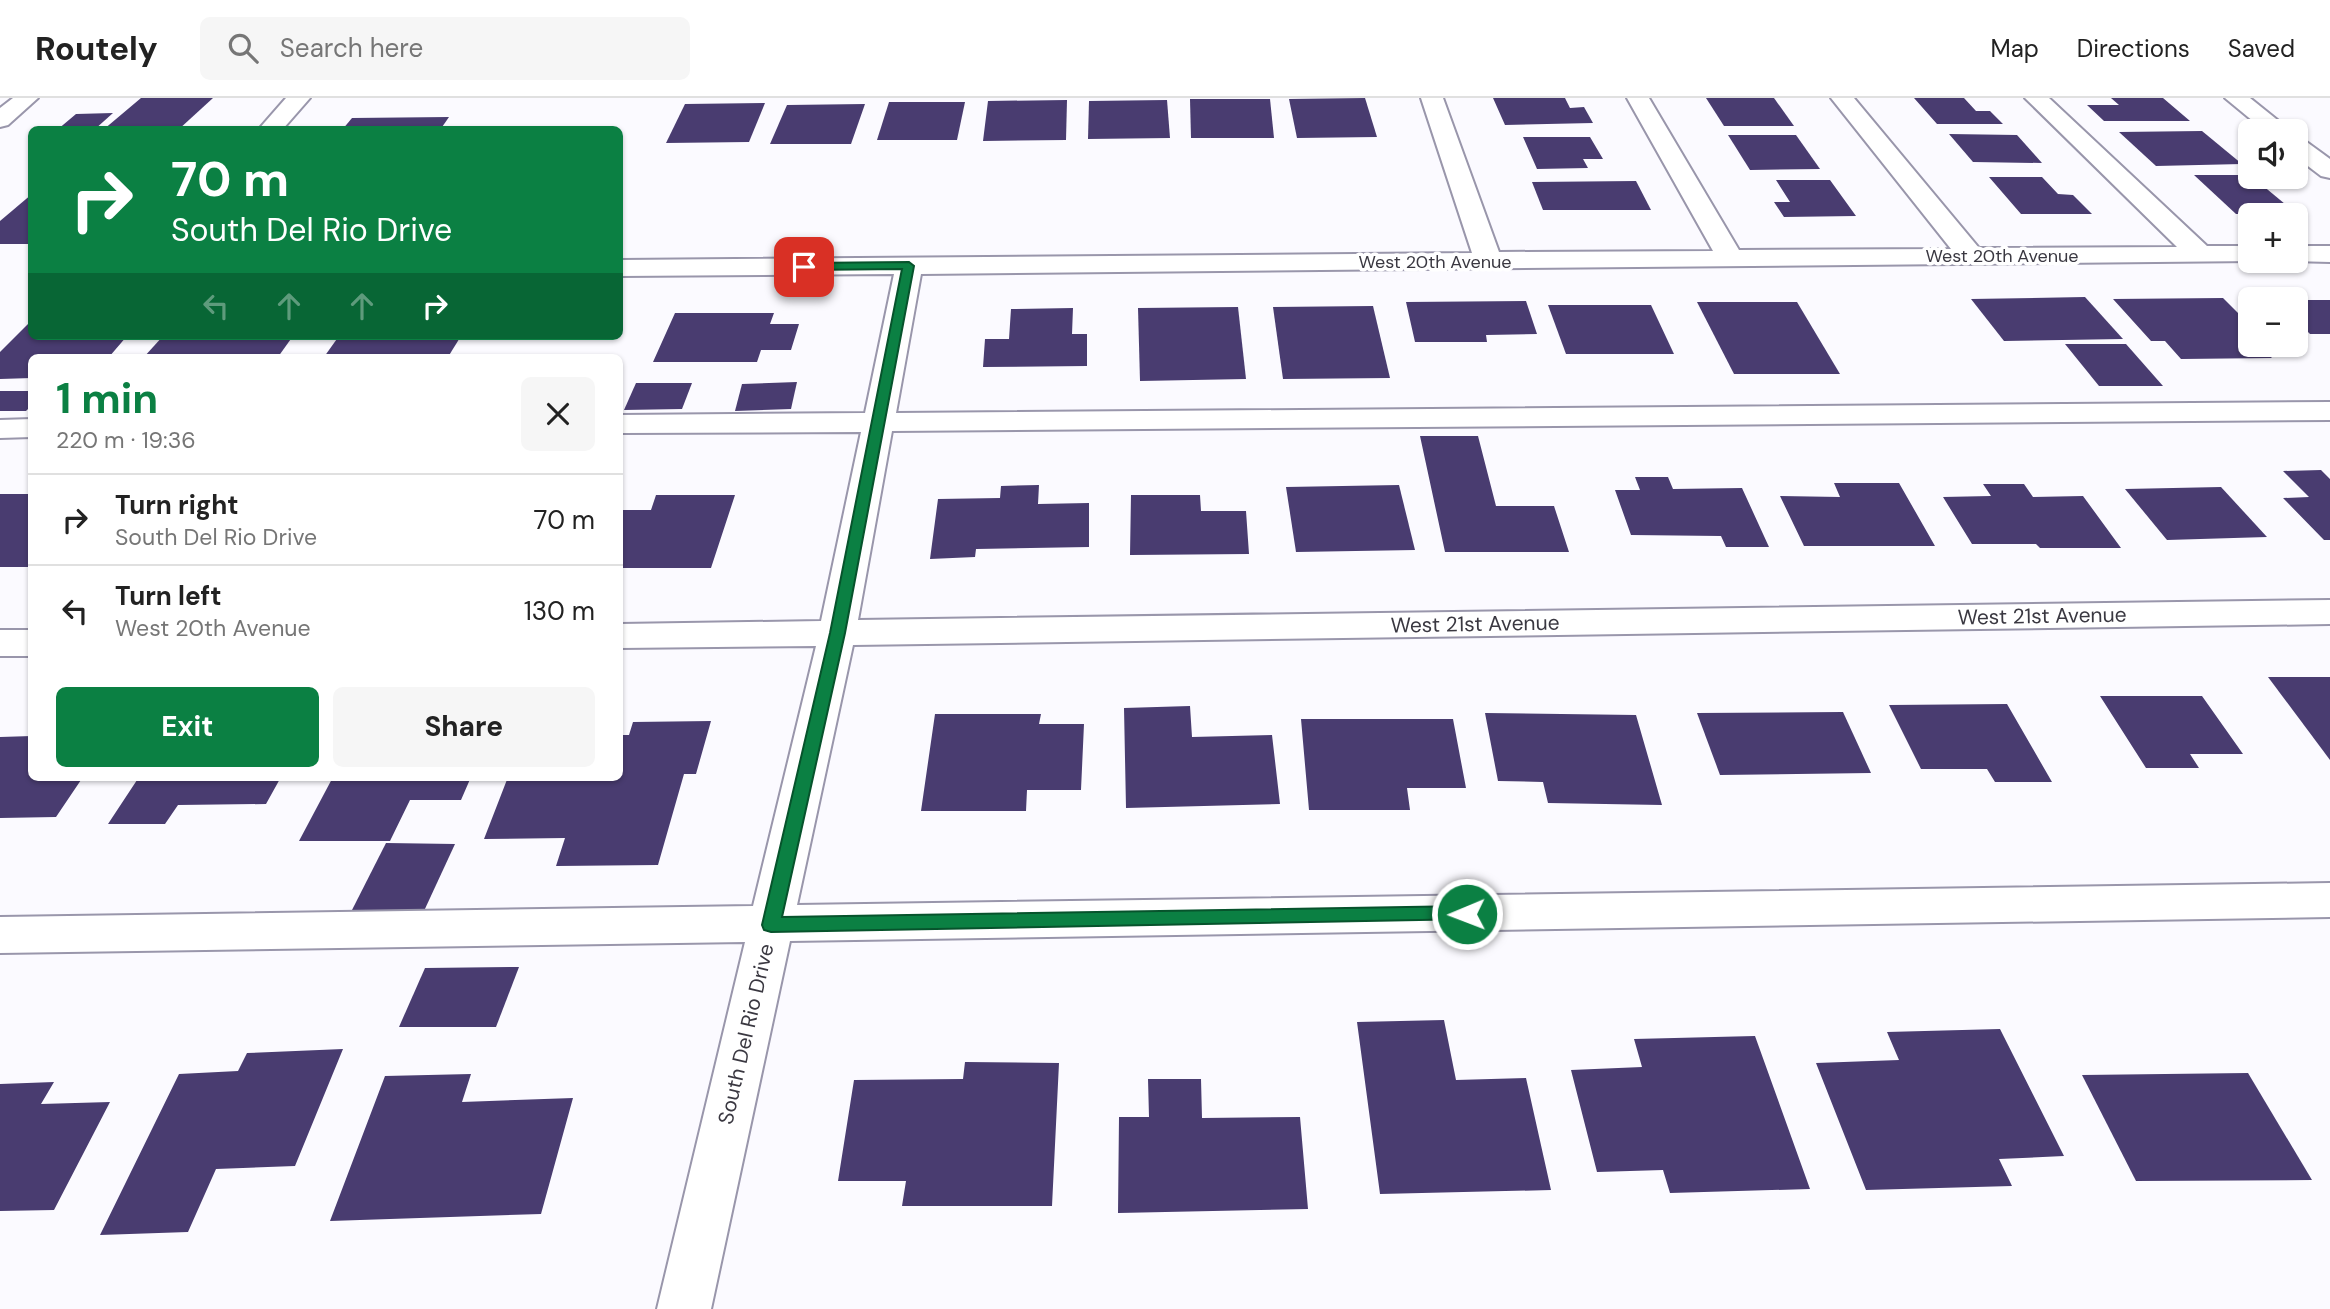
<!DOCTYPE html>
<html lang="en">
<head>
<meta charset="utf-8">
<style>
	:root { --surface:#fff; --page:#f6f6f6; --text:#222; --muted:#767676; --line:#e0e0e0; --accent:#0b8043 }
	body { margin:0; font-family:"DM Sans",sans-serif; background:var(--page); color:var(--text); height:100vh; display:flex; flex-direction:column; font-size:26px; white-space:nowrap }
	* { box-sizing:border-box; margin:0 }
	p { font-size:23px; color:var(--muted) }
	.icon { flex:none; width:38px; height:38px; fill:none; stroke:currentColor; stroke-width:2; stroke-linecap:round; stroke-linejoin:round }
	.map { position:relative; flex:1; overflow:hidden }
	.panel { position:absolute; left:28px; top:256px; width:595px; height:427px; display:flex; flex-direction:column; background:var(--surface); border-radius:10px; box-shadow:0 2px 5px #0004 }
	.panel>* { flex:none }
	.banner { position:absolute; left:28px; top:28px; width:595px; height:214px; border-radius:10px; box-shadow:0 2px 5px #0004; background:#0b8043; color:#fff; overflow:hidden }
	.buttons { position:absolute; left:2238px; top:21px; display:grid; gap:14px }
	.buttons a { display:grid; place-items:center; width:70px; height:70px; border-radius:10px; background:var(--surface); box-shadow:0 2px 5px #0004; font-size:35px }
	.pin { position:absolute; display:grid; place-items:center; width:60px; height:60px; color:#fff; margin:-30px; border-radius:14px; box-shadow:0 4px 10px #0006 }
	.me { position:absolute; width:77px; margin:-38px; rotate:269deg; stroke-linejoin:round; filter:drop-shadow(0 0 5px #0008) }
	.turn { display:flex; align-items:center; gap:24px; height:147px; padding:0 28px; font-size:32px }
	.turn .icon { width:91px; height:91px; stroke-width:2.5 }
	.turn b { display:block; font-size:49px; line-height:60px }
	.lanes { display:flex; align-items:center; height:66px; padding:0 28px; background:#0003; justify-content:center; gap:35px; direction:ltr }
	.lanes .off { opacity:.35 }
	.round { display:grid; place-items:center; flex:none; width:74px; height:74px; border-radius:10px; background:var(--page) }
	.summary { display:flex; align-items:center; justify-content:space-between; height:119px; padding:0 28px }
	h1 { font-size:42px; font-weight:700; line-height:52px; color:var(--accent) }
	.cta { display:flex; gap:14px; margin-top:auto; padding:14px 28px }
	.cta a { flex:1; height:80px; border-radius:10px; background:var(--accent); color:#fff; font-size:28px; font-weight:700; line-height:80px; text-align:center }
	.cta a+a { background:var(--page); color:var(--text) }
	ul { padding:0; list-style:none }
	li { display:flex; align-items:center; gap:21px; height:91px; padding:0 28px; border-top:2px solid var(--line) }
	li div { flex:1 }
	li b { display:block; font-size:26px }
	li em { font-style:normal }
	header { display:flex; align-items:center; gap:42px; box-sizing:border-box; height:98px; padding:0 35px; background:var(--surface); border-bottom:2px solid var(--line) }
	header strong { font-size:33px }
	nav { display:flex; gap:38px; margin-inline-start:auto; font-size:24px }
	.search { width:490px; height:63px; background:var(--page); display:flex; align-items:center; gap:18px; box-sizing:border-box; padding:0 24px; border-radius:10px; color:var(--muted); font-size:26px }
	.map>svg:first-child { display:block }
	.building { fill:#493c70 }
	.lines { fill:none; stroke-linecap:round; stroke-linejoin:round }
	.minor-casing { stroke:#9996ab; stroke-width:4 }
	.minor { fill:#fff; fill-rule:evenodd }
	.route { fill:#0b8043; stroke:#07532c; stroke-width:2 }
	.labels { text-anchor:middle; stroke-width:7; stroke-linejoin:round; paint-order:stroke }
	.far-street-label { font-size:18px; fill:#3a3841; stroke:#fff }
	.street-label { font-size:21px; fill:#3a3841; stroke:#fff }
</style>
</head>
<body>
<header>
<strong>Routely</strong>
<div class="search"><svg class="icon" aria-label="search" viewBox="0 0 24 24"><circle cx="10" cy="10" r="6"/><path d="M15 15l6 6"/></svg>Search here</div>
<nav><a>Map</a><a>Directions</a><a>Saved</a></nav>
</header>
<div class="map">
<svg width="2330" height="1211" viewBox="0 0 2330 1211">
	<rect width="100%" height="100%" fill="#fbfaff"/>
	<g class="building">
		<path d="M 141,0 L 213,0 L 178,32 L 103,32 Z"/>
		<path d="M 1365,0 L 1377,39 L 1297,40 L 1289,1 Z"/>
		<path d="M 1493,0 L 1565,0 L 1570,10 L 1584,9 L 1593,25 L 1505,27 Z"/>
		<path d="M 1706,0 L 1774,0 L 1794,28 L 1724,28 Z"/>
		<path d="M 1914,0 L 1964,0 L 1976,13 L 1990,13 L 2003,26 L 1937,26 Z"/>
		<path d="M 2111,0 L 2163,0 L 2190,23 L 2104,23 L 2087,7 L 2119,7 Z"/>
		<path d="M 1190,1 L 1270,1 L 1274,40 L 1191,40 Z"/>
		<path d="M 1067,2 L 1066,42 L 983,43 L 988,3 Z"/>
		<path d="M 1167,2 L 1170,40 L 1088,41 L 1089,3 Z"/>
		<path d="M 889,4 L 965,4 L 957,42 L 877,42 Z"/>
		<path d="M 765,5 L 749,44 L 666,45 L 685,6 Z"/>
		<path d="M 865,6 L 851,46 L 770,46 L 787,7 Z"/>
		<path d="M 113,15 L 94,32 L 57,32 L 76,16 Z"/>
		<path d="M 449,19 L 440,32 L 342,32 L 352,20 Z"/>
		<path d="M 2202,33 L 2242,66 L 2156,68 L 2119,34 Z"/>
		<path d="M 1949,36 L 2017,37 L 2042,65 L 1973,64 Z"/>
		<path d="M 1728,37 L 1796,37 L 1820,71 L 1750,72 Z"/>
		<path d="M 1523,39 L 1590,39 L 1603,61 L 1583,61 L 1588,70 L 1537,71 Z"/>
		<path d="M 2194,77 L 2250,77 L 2297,116 L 2236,116 Z"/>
		<path d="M 1989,79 L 2042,79 L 2058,96 L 2073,97 L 2092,116 L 2021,116 Z"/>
		<path d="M 1776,82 L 1830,82 L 1856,118 L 1784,119 L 1774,104 L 1790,104 Z"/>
		<path d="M 1636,83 L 1651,112 L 1543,112 L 1532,84 Z"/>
		<path d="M 32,96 L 32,144 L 29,146 L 0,146 L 0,123 Z"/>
		<path d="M 2085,199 L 2123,241 L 2004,243 L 1971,201 Z"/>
		<path d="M 2223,200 L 2250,227 L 2250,247 L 2259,247 L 2272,260 L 2181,261 L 2165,243 L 2151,243 L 2113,201 Z"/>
		<path d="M 2296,202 L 2330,202 L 2330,236 L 2310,236 L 2296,222 Z"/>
		<path d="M 1526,203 L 1537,236 L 1486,237 L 1487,244 L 1415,244 L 1406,204 Z"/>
		<path d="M 1697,204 L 1797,204 L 1840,276 L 1734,276 Z"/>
		<path d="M 1548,207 L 1651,207 L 1674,256 L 1566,256 Z"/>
		<path d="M 1373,208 L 1390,280 L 1283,281 L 1273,209 Z"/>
		<path d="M 1238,209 L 1246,281 L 1140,283 L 1138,210 Z"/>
		<path d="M 1073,210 L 1072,236 L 1087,236 L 1087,268 L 983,269 L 985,241 L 1009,241 L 1011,211 Z"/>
		<path d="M 675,215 L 774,215 L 770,226 L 799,226 L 791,252 L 761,252 L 757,264 L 653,264 Z"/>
		<path d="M 32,222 L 32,238 L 127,238 L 109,259 L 32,259 L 32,280 L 0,281 L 0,254 Z"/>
		<path d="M 163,238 L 293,238 L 278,259 L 144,259 Z"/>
		<path d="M 339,238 L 461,238 L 448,259 L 324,259 Z"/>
		<path d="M 2065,246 L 2126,246 L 2163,288 L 2099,288 Z"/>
		<path d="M 797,284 L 791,311 L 735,313 L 742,286 Z"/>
		<path d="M 636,285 L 692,285 L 682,311 L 624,312 Z"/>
		<path d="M 0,293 L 32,293 L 32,307 L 26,313 L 0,313 Z"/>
		<path d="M 1420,338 L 1478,338 L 1496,408 L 1554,408 L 1569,454 L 1445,454 Z"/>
		<path d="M 2321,372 L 2330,381 L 2330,442 L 2324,442 L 2283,400 L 2309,399 L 2283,373 Z"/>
		<path d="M 1635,379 L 1668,379 L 1673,391 L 1742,390 L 1769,449 L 1726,449 L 1721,438 L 1631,437 L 1615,392 L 1640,392 Z"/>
		<path d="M 1834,385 L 1899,385 L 1935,448 L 1804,448 L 1780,398 L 1840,399 Z"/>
		<path d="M 1983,386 L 2024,386 L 2033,399 L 2083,398 L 2121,450 L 2040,450 L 2036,446 L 1972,446 L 1943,399 L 1991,398 Z"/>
		<path d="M 1039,387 L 1038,406 L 1089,405 L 1089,449 L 976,451 L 975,459 L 930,461 L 938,401 L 1000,400 L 1001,388 Z"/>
		<path d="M 1399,387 L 1415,452 L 1296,454 L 1286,389 Z"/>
		<path d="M 2221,389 L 2267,439 L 2167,442 L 2125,391 Z"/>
		<rect x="0" y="396" width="32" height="73"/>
		<path d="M 656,397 L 735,397 L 711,470 L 620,470 L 620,412 L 651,412 Z"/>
		<path d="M 1131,397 L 1200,397 L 1201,413 L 1246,413 L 1249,456 L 1130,457 Z"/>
		<path d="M 2268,579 L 2330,579 L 2330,662 Z"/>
		<path d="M 2100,598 L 2202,598 L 2243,656 L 2190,656 L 2199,670 L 2146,670 Z"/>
		<path d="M 2007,606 L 2052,684 L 1995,684 L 1987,671 L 1921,671 L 1889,607 Z"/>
		<path d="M 1190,608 L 1192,639 L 1272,637 L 1280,706 L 1126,710 L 1124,610 Z"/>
		<path d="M 1843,614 L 1871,675 L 1720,677 L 1697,615 Z"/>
		<path d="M 1485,615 L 1636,617 L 1662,707 L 1548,705 L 1543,684 L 1498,683 Z"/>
		<path d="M 935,616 L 1041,616 L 1039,626 L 1084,626 L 1081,692 L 1027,692 L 1026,713 L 921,713 Z"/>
		<path d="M 1301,621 L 1453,621 L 1466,690 L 1407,690 L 1410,712 L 1309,712 Z"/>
		<path d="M 711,623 L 696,676 L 684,676 L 658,767 L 556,768 L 565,740 L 484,741 L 508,679 L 620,679 L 620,637 L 629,637 L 633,624 Z"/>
		<path d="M 32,638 L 32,679 L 83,679 L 56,719 L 0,720 L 0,639 Z"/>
		<path d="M 139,679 L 281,679 L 266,706 L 178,707 L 165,726 L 108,726 Z"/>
		<path d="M 333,679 L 471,679 L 461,702 L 410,702 L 390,743 L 299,743 Z"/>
		<path d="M 386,745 L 455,746 L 424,813 L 352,812 Z"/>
		<path d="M 519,869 L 496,929 L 399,929 L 425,870 Z"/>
		<path d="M 1444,922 L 1456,982 L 1526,980 L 1551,1092 L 1380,1096 L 1357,924 Z"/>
		<path d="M 2000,931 L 2064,1058 L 1999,1061 L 2012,1088 L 1866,1092 L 1816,965 L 1899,962 L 1887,934 Z"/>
		<path d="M 1755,938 L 1810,1091 L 1670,1095 L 1663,1072 L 1597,1074 L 1571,972 L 1642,969 L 1634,941 Z"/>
		<path d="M 343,951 L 295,1068 L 216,1071 L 188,1134 L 100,1137 L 179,976 L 238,973 L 247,955 Z"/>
		<path d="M 965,964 L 1059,965 L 1052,1108 L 902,1108 L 906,1083 L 838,1083 L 854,982 L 963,981 Z"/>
		<path d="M 2248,975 L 2312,1082 L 2136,1083 L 2082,977 Z"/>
		<path d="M 471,976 L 462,1004 L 573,1000 L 541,1116 L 330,1123 L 385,978 Z"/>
		<path d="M 1148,981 L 1201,981 L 1202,1020 L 1300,1019 L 1308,1111 L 1118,1115 L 1119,1019 L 1149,1019 Z"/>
		<path d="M 54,984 L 41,1006 L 110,1004 L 54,1112 L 0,1113 L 0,986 Z"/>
	</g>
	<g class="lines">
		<defs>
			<g id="minor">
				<path d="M 13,0 L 38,0 L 8,27 L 0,29 L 0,10 Z"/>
				<path d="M 286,0 L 310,0 L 282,32 L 258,32 Z"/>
				<path d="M 1421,0 L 1443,0 L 1499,154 L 1713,153 L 1627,0 L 1649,0 L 1739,152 L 1951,151 L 1831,0 L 1854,0 L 1979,150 L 2177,149 L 2025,0 L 2049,0 L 2207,148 L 2250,148 L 2250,163 L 2255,163 L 921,176 L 896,315 L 2330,304 L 2330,322 L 892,333 L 858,522 L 2330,502 L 2330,526 L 853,547 L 797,807 L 2330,785 L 2330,819 L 790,843 L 711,1211 L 657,1211 L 745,844 L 0,855 L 0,819 L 753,808 L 816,548 L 620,550 L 620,526 L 821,523 L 861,334 L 620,335 L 620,317 L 865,315 L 894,176 L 620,178 L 620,162 L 1472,155 Z"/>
				<path d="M 2225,0 L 2250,0 L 2291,33 L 2265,33 Z"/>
				<path d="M 2296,40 L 2304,42 L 2330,61 L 2330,80 L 2321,78 L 2296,59 Z"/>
				<path d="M 2296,148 L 2330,148 L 2330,164 L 2291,163 L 2296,163 Z"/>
				<path d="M 32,321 L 32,339 L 0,340 L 0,322 Z"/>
				<rect x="0" y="532" width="32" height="26"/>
			</g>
		</defs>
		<use href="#minor" class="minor-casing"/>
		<use href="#minor" class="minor"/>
	</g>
	<path class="route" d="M 909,164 L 914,168 L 845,535 L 782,819 L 1467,808 L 1473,811 L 1476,816 L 1473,821 L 771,834 L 764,832 L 762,827 L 830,535 L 902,171 L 804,172 L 798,169 L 804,165 Z"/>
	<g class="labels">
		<g class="far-street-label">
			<text x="2002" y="164">West 20th Avenue</text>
			<text x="1435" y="170">West 20th Avenue</text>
		</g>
		<g class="street-label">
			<text transform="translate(2042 518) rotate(-1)" y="7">West 21st Avenue</text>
			<text transform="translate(1475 526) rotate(-1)" y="7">West 21st Avenue</text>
			<text transform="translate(746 936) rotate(-77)" y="7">South Del Rio Drive</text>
		</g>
	</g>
</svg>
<div class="buttons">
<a><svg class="icon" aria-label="sound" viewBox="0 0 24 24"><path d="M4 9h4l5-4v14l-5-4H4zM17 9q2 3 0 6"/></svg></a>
<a>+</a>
<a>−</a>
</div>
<div class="pin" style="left:804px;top:169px;background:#d93025"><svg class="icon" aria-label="arrive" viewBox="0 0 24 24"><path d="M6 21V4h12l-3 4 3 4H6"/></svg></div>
<svg class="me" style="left:1467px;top:816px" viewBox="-20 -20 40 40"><circle r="17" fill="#0b8043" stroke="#fff" stroke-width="3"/><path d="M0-11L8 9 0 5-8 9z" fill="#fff"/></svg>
<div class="banner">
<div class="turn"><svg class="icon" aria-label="right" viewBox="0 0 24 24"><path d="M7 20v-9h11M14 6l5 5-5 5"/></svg><div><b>70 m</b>South Del Rio Drive</div></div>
<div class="lanes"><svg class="icon off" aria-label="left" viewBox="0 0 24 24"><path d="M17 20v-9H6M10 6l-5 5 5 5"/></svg><svg class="icon off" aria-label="ahead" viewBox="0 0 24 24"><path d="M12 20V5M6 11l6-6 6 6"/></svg><svg class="icon off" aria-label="ahead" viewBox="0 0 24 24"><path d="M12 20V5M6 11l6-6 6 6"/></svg><svg class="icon" aria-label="right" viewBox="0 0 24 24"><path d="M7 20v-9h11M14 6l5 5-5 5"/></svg></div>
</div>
<section class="panel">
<div class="summary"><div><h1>1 min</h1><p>220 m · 19:36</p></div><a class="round"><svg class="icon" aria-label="close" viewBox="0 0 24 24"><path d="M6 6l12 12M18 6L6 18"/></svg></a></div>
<ul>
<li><svg class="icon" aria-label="right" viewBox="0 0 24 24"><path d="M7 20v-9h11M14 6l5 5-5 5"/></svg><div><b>Turn right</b><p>South Del Rio Drive</p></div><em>70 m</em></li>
<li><svg class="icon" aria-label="left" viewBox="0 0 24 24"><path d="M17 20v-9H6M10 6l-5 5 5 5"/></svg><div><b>Turn left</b><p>West 20th Avenue</p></div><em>130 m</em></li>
</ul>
<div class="cta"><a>Exit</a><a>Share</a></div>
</section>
</div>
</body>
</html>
